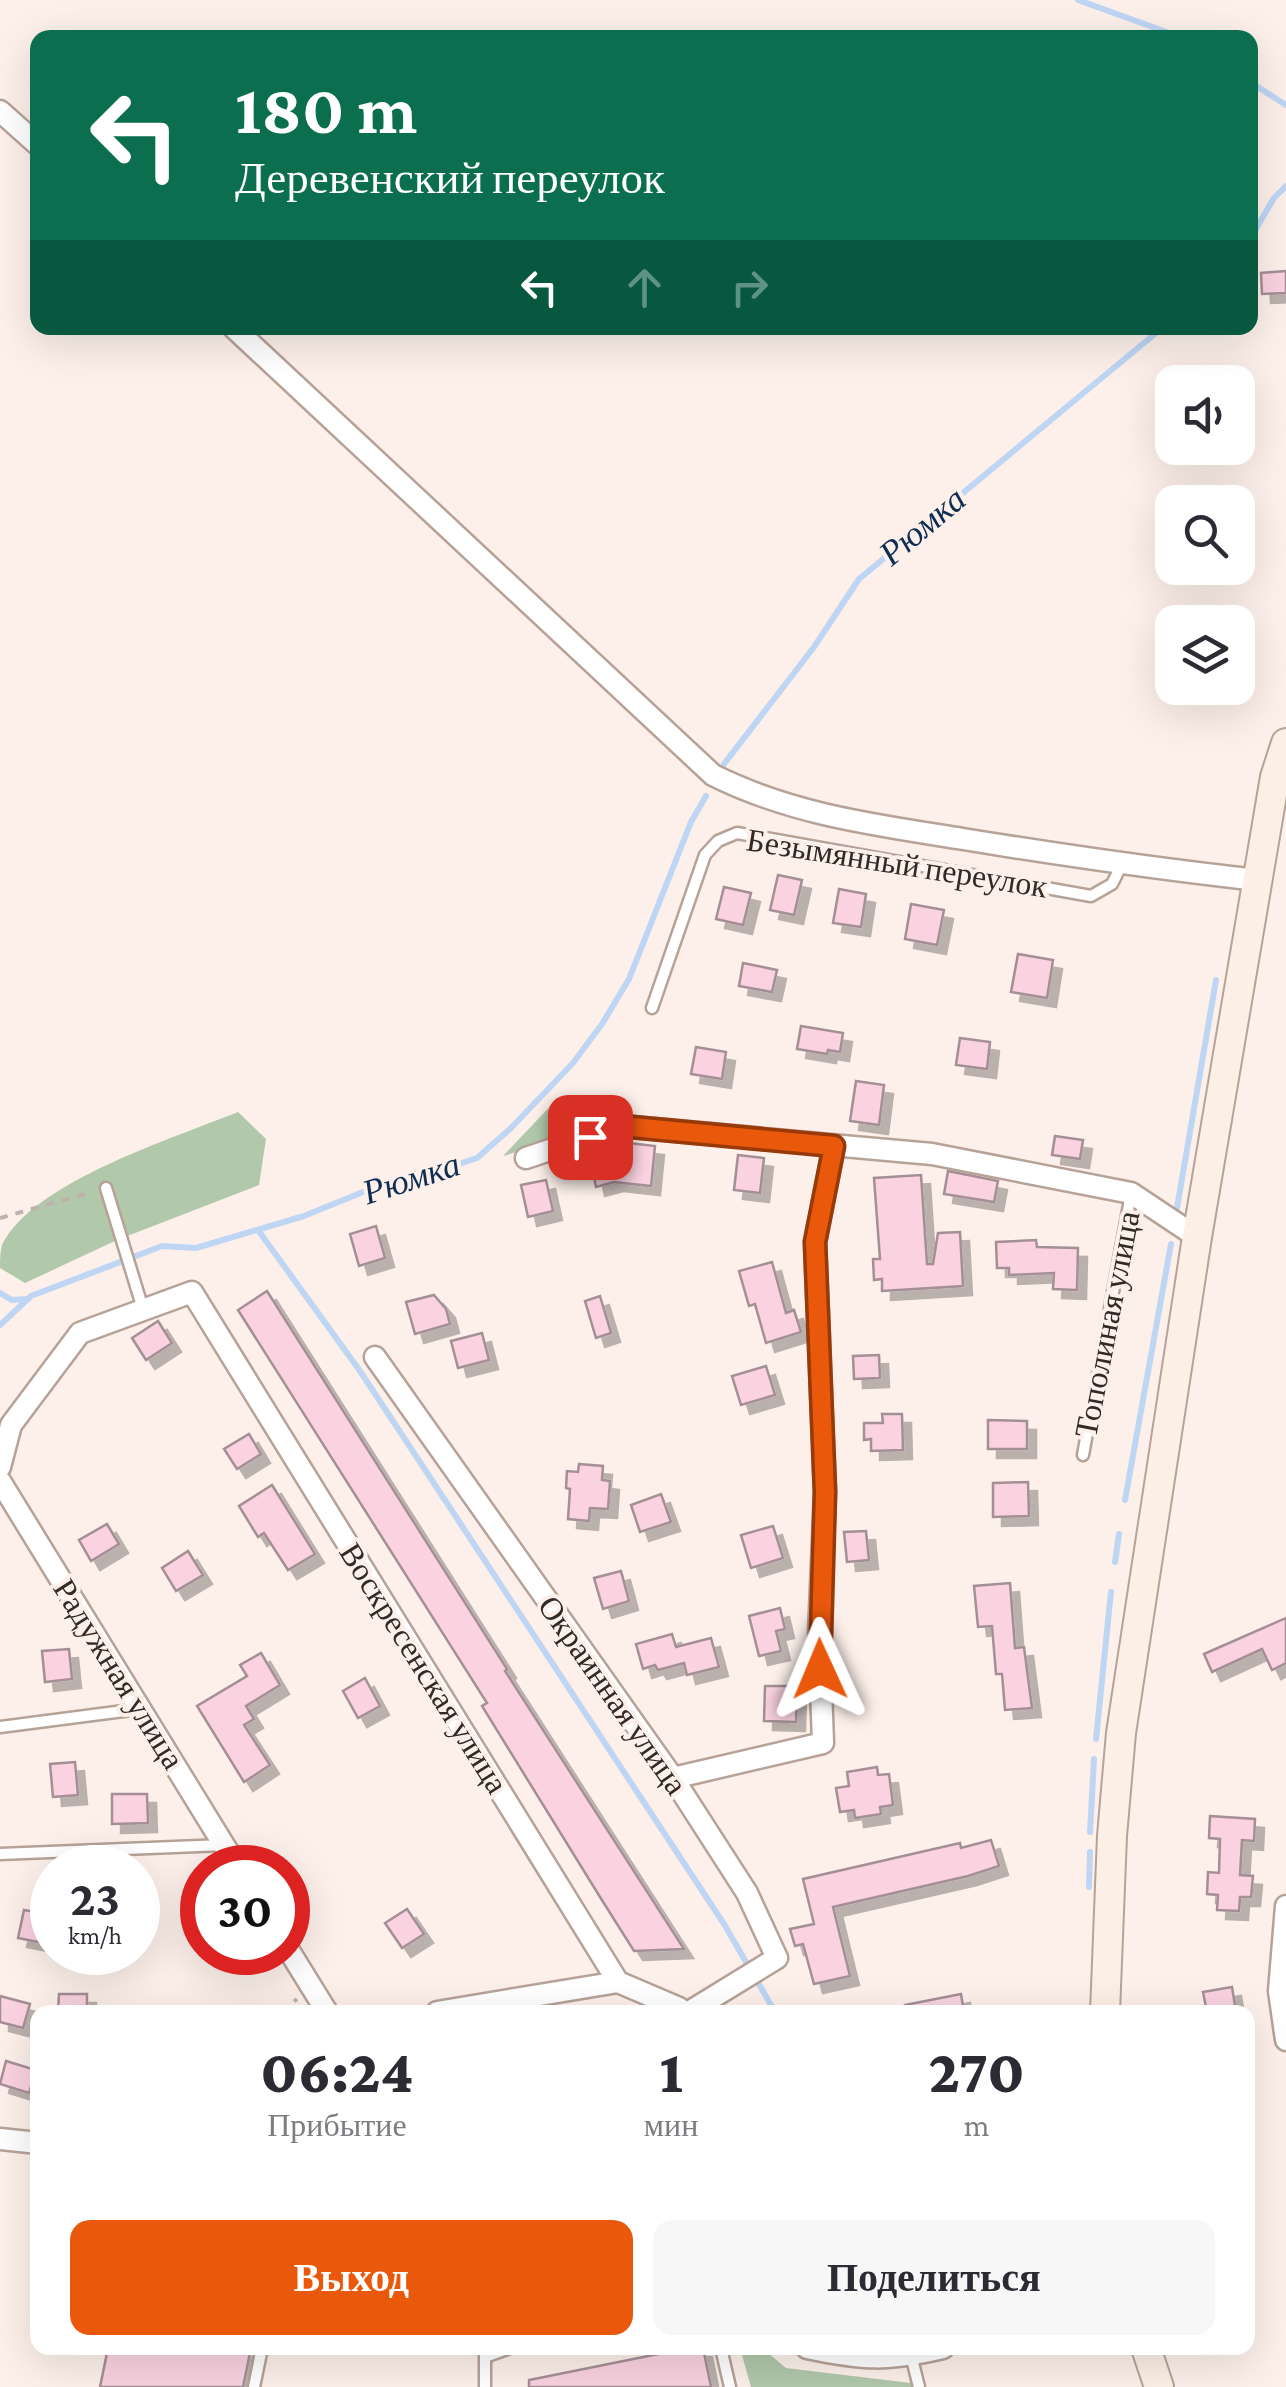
<!DOCTYPE html>
<html lang="ru">
<head>
<meta charset="utf-8">
<style>
	:root { --surface:#fff; --page:#f7f7f7; --text:#2b2b33; --muted:#7c7c81; --accent:#ea580c }
	body { margin:0; font-family:"Crimson Pro",serif; background:var(--page); color:var(--text); height:100vh; display:flex; flex-direction:column; font-size:38px; white-space:nowrap }
	* { box-sizing:border-box; margin:0 }
	p { font-size:32px; color:var(--muted) }
	.icon { flex:none; width:55px; height:55px; fill:none; stroke:currentColor; stroke-width:2; stroke-linecap:round; stroke-linejoin:round }
	.map { position:relative; flex:1; overflow:hidden }
	.panel { position:absolute; left:30px; top:2005px; width:1225px; height:350px; display:flex; flex-direction:column; background:var(--surface); border-radius:20px; box-shadow:0 10px 40px #0002 }
	.panel>* { flex:none }
	.guide { position:absolute; left:30px; top:30px; width:1228px; height:305px; border-radius:20px; box-shadow:0 10px 40px #0002; background:#0b6e4f; color:#fff; overflow:hidden }
	.controls { position:absolute; left:1155px; top:365px; display:grid; gap:20px }
	.controls a { display:grid; place-items:center; width:100px; height:100px; border-radius:20px; background:var(--surface); box-shadow:0 10px 40px #0002; font-size:50px }
	.speed { position:absolute; left:30px; top:1845px; display:flex; gap:20px; font-size:50px; font-weight:700; text-align:center }
	.speed>* { display:grid; place-content:center; width:130px; height:130px; border-radius:50%; background:var(--surface); box-shadow:0 10px 40px #0002; line-height:1 }
	.speed small { font-size:25px; font-weight:400 }
	.speed .limit { border:15px solid #d22; background:#fff; color:#111 }
	.pin { position:absolute; display:grid; place-items:center; width:85px; height:85px; color:#fff; margin:-42px; border-radius:20px; box-shadow:0 5px 15px #0006 }
	.me { position:absolute; width:110px; margin:-55px; rotate:359deg; stroke-linejoin:round; filter:drop-shadow(0 0 8px #0008) }
	.turn { display:flex; align-items:center; gap:35px; height:210px; padding:0 40px; font-size:45px }
	.turn .icon { width:130px; height:130px; stroke-width:2.5 }
	.turn b { display:block; font-size:70px; line-height:85px }
	.lanes { display:flex; align-items:center; height:95px; padding:0 40px; background:#0003; justify-content:center; gap:50px; direction:ltr }
	.lanes .off { opacity:.35 }
	.eta { display:flex; justify-content:space-evenly; align-items:center; height:170px; text-align:center }
	.eta b { font-size:60px; font-weight:800; line-height:70px }
	.primary-button { display:flex; gap:20px; margin-top:auto; padding:20px 40px }
	.primary-button a { flex:1; height:115px; border-radius:20px; background:var(--accent); color:#fff; font-size:40px; font-weight:800; line-height:115px; text-align:center }
	.primary-button a+a { background:var(--page); color:var(--text) }
	.map>svg:first-child { display:block }
	.green { fill:#b1c8ab }
	.lines { fill:none; stroke-linecap:round; stroke-linejoin:round }
	.stream { stroke:#bed5f4; stroke-width:6 }
	.building { fill:#fad2e0; stroke:#a58f96; stroke-width:2.5; filter:url(#shadow) }
	.service-casing { stroke:#b7a298; stroke-width:15 }
	.minor-casing { stroke:#b7a298; stroke-width:25 }
	.secondary-casing { stroke:#b7a298; stroke-width:32 }
	.path { stroke:#bdb2ac; stroke-width:4; stroke-dasharray:8 8; stroke-linecap:butt }
	.service { stroke:#fff; stroke-width:10 }
	.minor { stroke:#fff; stroke-width:20 }
	.secondary { stroke:#fcf0e6; stroke-width:28 }
	.route-casing { stroke:#983908; stroke-width:25 }
	.route { stroke:#ea580c; stroke-width:18 }
	.labels { text-anchor:middle; stroke-width:8; stroke-linejoin:round; paint-order:stroke }
	.street-label { font-size:32px; fill:#322a26; stroke:#fdf0ea }
	.water-label { font-size:35px; font-style:italic; fill:#0d2d53; stroke:#fdf0ea }
</style>
</head>
<body>
<div class="map">
<svg width="1286" height="2387" viewBox="0 0 1286 2387">
	<defs>
		<filter id="shadow"><feDropShadow dx="9" dy="9" stdDeviation="0" flood-color="#0004"/></filter>
	</defs>
	<rect width="100%" height="100%" fill="#fdf0ea"/>
	<g class="green">
		<path d="M 557,1099 L 608,1106 L 605,1126 L 503,1156 Z"/>
		<path d="M 238,1112 L 266,1139 L 259,1185 L 117,1240 L 25,1283 L 0,1268 C 0,1260 0,1252 2,1245 C 33,1182 174,1138 238,1112 Z"/>
		<path d="M 740,2348 L 762,2348 L 786,2368 L 911,2383 L 912,2387 L 751,2387 Z"/>
	</g>
	<g class="lines">
		<g class="stream">
			<path d="M 1078,0 L 1183,38"/>
			<path d="M 1250,82 L 1286,105"/>
			<path d="M 1250,239 L 1274,198 L 1286,186"/>
			<path d="M 724,764 L 814,647 L 859,579 L 1162,328"/>
			<path d="M 1177,1208 L 1216,980"/>
			<path d="M 258,1230 L 360,1371 L 724,1924 L 775,2012"/>
			<path d="M 0,1293 L 12,1300 L 27,1299"/>
			<path d="M 0,1325 L 31,1296 L 162,1246 L 196,1248 L 304,1216 L 395,1179 L 438,1171 L 477,1158 L 511,1128 L 573,1063 L 602,1024 L 629,979 L 691,822 L 706,796"/>
			<path d="M 1125,1500 L 1171,1244"/>
			<path d="M 1115,1562 L 1119,1534"/>
			<path d="M 1096,1739 L 1111,1592"/>
			<path d="M 1090,1832 L 1094,1759"/>
			<path d="M 1089,1887 L 1090,1852"/>
		</g>
	</g>
	<g class="building">
		<path d="M 1286,271 L 1286,293 L 1262,294 L 1261,273 Z"/>
		<path d="M 778,875 L 802,880 L 794,915 L 770,910 Z"/>
		<path d="M 724,887 L 751,893 L 743,925 L 716,919 Z"/>
		<path d="M 839,889 L 866,894 L 861,927 L 833,923 Z"/>
		<path d="M 911,904 L 944,910 L 937,945 L 905,939 Z"/>
		<path d="M 1018,954 L 1053,960 L 1047,998 L 1011,992 Z"/>
		<path d="M 743,963 L 777,970 L 772,992 L 739,986 Z"/>
		<path d="M 801,1026 L 843,1033 L 840,1052 L 828,1050 L 827,1054 L 797,1049 Z"/>
		<path d="M 960,1038 L 990,1042 L 987,1069 L 956,1065 Z"/>
		<path d="M 696,1047 L 726,1052 L 722,1079 L 691,1074 Z"/>
		<path d="M 856,1081 L 884,1085 L 879,1125 L 850,1121 Z"/>
		<path d="M 1055,1136 L 1083,1140 L 1080,1159 L 1052,1155 Z"/>
		<path d="M 629,1143 L 655,1146 L 651,1186 L 614,1182 L 596,1187 L 592,1168 L 627,1159 Z"/>
		<path d="M 738,1155 L 764,1158 L 760,1193 L 734,1190 Z"/>
		<path d="M 948,1171 L 998,1181 L 994,1202 L 944,1194 Z"/>
		<path d="M 921,1175 L 927,1264 L 933,1264 L 938,1233 L 960,1232 L 963,1286 L 882,1291 L 882,1279 L 874,1280 L 873,1259 L 880,1259 L 874,1178 Z"/>
		<path d="M 546,1180 L 553,1211 L 528,1217 L 521,1185 Z"/>
		<path d="M 376,1226 L 385,1258 L 359,1266 L 350,1234 Z"/>
		<path d="M 1036,1240 L 1037,1247 L 1078,1248 L 1077,1290 L 1053,1289 L 1054,1273 L 1009,1275 L 1009,1268 L 997,1268 L 996,1242 Z"/>
		<path d="M 772,1262 L 786,1313 L 794,1310 L 801,1332 L 766,1343 L 755,1304 L 749,1306 L 739,1271 Z"/>
		<path d="M 267,1291 L 507,1669 L 505,1671 L 684,1949 L 634,1951 L 600,1897 L 482,1706 L 487,1703 L 238,1310 Z"/>
		<path d="M 434,1295 L 446,1309 L 450,1324 L 415,1334 L 406,1302 Z"/>
		<path d="M 600,1296 L 611,1333 L 596,1338 L 585,1301 Z"/>
		<path d="M 158,1321 L 172,1343 L 146,1360 L 132,1338 Z"/>
		<path d="M 482,1333 L 489,1360 L 458,1368 L 451,1341 Z"/>
		<path d="M 879,1355 L 880,1378 L 854,1379 L 853,1356 Z"/>
		<path d="M 766,1366 L 775,1395 L 741,1405 L 732,1376 Z"/>
		<path d="M 882,1414 L 902,1414 L 903,1450 L 871,1451 L 871,1439 L 864,1440 L 864,1423 L 883,1423 Z"/>
		<path d="M 988,1420 L 1027,1421 L 1027,1449 L 988,1449 Z"/>
		<path d="M 249,1434 L 261,1454 L 237,1469 L 224,1449 Z"/>
		<path d="M 579,1464 L 603,1466 L 602,1480 L 610,1481 L 608,1509 L 590,1508 L 589,1521 L 568,1519 L 570,1489 L 566,1488 L 567,1471 L 578,1472 Z"/>
		<path d="M 1028,1482 L 1029,1516 L 993,1517 L 993,1483 Z"/>
		<path d="M 272,1485 L 315,1554 L 288,1570 L 264,1533 L 258,1537 L 239,1506 Z"/>
		<path d="M 661,1494 L 671,1522 L 640,1532 L 631,1505 Z"/>
		<path d="M 107,1524 L 119,1544 L 91,1561 L 79,1540 Z"/>
		<path d="M 773,1526 L 783,1558 L 751,1568 L 741,1535 Z"/>
		<path d="M 866,1531 L 869,1560 L 847,1562 L 844,1532 Z"/>
		<path d="M 188,1551 L 203,1575 L 176,1591 L 162,1568 Z"/>
		<path d="M 621,1571 L 629,1601 L 603,1609 L 594,1578 Z"/>
		<path d="M 1010,1583 L 1015,1648 L 1024,1647 L 1032,1708 L 1005,1710 L 1002,1674 L 996,1674 L 992,1626 L 978,1627 L 974,1586 Z"/>
		<path d="M 780,1608 L 785,1629 L 776,1631 L 781,1651 L 759,1656 L 749,1616 Z"/>
		<path d="M 1286,1618 L 1286,1663 L 1272,1670 L 1262,1649 L 1212,1672 L 1204,1654 Z"/>
		<path d="M 672,1634 L 676,1647 L 711,1638 L 719,1667 L 687,1675 L 684,1663 L 658,1670 L 655,1665 L 643,1669 L 636,1644 Z"/>
		<path d="M 69,1649 L 72,1679 L 45,1682 L 42,1651 Z"/>
		<path d="M 261,1653 L 280,1685 L 246,1706 L 254,1719 L 244,1725 L 270,1765 L 244,1782 L 197,1706 L 247,1676 L 240,1665 Z"/>
		<path d="M 365,1678 L 380,1706 L 358,1718 L 343,1691 Z"/>
		<path d="M 765,1686 L 797,1686 L 796,1722 L 764,1721 Z"/>
		<path d="M 75,1762 L 78,1795 L 53,1797 L 50,1764 Z"/>
		<path d="M 877,1767 L 878,1775 L 889,1774 L 893,1805 L 880,1807 L 881,1814 L 855,1818 L 854,1810 L 840,1812 L 836,1788 L 849,1786 L 847,1772 Z"/>
		<path d="M 112,1794 L 147,1794 L 148,1823 L 112,1824 Z"/>
		<path d="M 1210,1816 L 1255,1819 L 1254,1841 L 1242,1840 L 1240,1875 L 1253,1876 L 1251,1897 L 1240,1897 L 1239,1911 L 1217,1910 L 1218,1895 L 1207,1894 L 1208,1872 L 1219,1873 L 1220,1839 L 1209,1838 Z"/>
		<path d="M 991,1840 L 999,1866 L 968,1876 L 833,1907 L 850,1976 L 814,1984 L 803,1944 L 795,1946 L 790,1929 L 814,1924 L 803,1879 L 960,1843 L 961,1848 Z"/>
		<path d="M 407,1909 L 424,1934 L 402,1948 L 385,1923 Z"/>
		<path d="M 24,1910 L 48,1914 L 43,1943 L 18,1938 Z"/>
		<path d="M 1232,1987 L 1236,2012 L 1207,2012 L 1203,1992 Z"/>
		<path d="M 59,1994 L 87,1994 L 87,2012 L 58,2012 Z"/>
		<path d="M 961,1994 L 964,2012 L 906,2012 L 905,2005 Z"/>
		<path d="M 0,1996 L 30,2004 L 23,2028 L 0,2022 Z"/>
		<path d="M 6,2061 L 36,2070 L 29,2093 L 0,2084 Z"/>
		<path d="M 108,2348 L 251,2348 L 243,2387 L 100,2387 Z"/>
		<path d="M 688,2348 L 703,2348 L 711,2387 L 529,2387 L 529,2380 Z"/>
	</g>
	<g class="lines">
		<defs>
			<g id="service">
				<path d="M 652,1008 L 705,855 L 718,841 L 737,833 L 1091,896 L 1112,884 L 1122,864"/>
				<path d="M 106,1188 L 143,1309"/>
				<path d="M 1083,1455 L 1131,1194"/>
				<path d="M 0,1727 L 139,1709"/>
				<path d="M 0,1854 L 224,1845"/>
				<path d="M 721,2348 L 730,2387"/>
				<path d="M 911,2355 L 919,2387"/>
				<path d="M 254,2387 L 262,2348"/>
				<path d="M 485,2387 L 485,2357 L 510,2348"/>
			</g>
			<g id="minor">
				<path d="M 0,111 L 38,145"/>
				<path d="M 234,328 L 713,775 C 793,815 876,825 963,839 C 1061,855 1158,869 1257,880"/>
				<path d="M 526,1158 L 621,1126 L 932,1154 L 1131,1193 L 1197,1237"/>
				<path d="M 375,1357 L 673,1778 L 747,1893 L 777,1958 L 689,2012"/>
				<path d="M 0,1467 L 11,1425 L 80,1333 L 192,1292 L 618,1982 L 679,2008 L 683,2012"/>
				<path d="M 0,1481 L 238,1868"/>
				<path d="M 673,1778 L 823,1743 L 819,1632 L 825,1492 L 815,1242 L 834,1146"/>
				<path d="M 1286,1906 L 1279,1991 L 1286,2040"/>
				<path d="M 288,1949 L 327,2012"/>
				<path d="M 437,2012 L 618,1982"/>
				<path d="M 0,2139 L 38,2143"/>
				<path d="M 807,2348 C 864,2360 887,2361 943,2348"/>
			</g>
			<g id="secondary">
				<path d="M 1105,2012 L 1112,1836 L 1121,1733 L 1197,1237 L 1275,777 L 1286,743"/>
				<path d="M 1146,2348 L 1159,2387"/>
			</g>
		</defs>
		<use href="#service" class="service-casing"/>
		<use href="#minor" class="minor-casing"/>
		<use href="#secondary" class="secondary-casing"/>
		<g class="path">
			<path d="M 0,1218 L 92,1192"/>
			<path d="M 282,2012 L 297,1999"/>
		</g>
		<use href="#service" class="service"/>
		<use href="#minor" class="minor"/>
		<use href="#secondary" class="secondary"/>
	</g>
	<g class="lines">
		<defs>
			<path id="route" d="M 590,1137 L 621,1126 L 834,1146 L 815,1242 L 825,1492 L 820,1669"/>
		</defs>
		<use href="#route" class="route-casing"/>
		<use href="#route" class="route"/>
	</g>
	<g class="labels">
		<g class="street-label">
			<text transform="translate(897 863) rotate(9)" y="11">Безымянный переулок</text>
			<text transform="translate(1107 1324) rotate(-79)" y="11">Тополиная улица</text>
			<text transform="translate(424 1668) rotate(58)" y="11">Воскресенская улица</text>
			<text transform="translate(119 1674) rotate(58)" y="11">Радужная улица</text>
			<text transform="translate(613 1695) rotate(55)" y="11">Окраинная улица</text>
		</g>
		<g class="water-label">
			<text transform="translate(922 526) rotate(-40)" y="12">Рюмка</text>
			<text transform="translate(411 1178) rotate(-18)" y="12">Рюмка</text>
		</g>
	</g>
</svg>
<div class="controls">
<a><svg class="icon" aria-label="sound" viewBox="0 0 24 24"><path d="M4 9h4l5-4v14l-5-4H4zM17 9q2 3 0 6"/></svg></a>
<a><svg class="icon" aria-label="search" viewBox="0 0 24 24"><circle cx="10" cy="10" r="6"/><path d="M15 15l6 6"/></svg></a>
<a><svg class="icon" aria-label="layers" viewBox="0 0 24 24"><path d="M12 4l9 5-9 5-9-5zM3 14l9 5 9-5"/></svg></a>
</div>
<div class="speed"><div>23<small>km/h</small></div><div class="limit">30</div></div>
<div class="pin" style="left:590px;top:1137px;background:#d93025"><svg class="icon" aria-label="arrive" viewBox="0 0 24 24"><path d="M6 21V4h12l-3 4 3 4H6"/></svg></div>
<svg class="me" style="left:820px;top:1669px" viewBox="-20 -20 40 40"><path d="M0-17L14 15 0 8-14 15z" fill="#ea580c" stroke="#fff" stroke-width="4"/></svg>
<div class="guide">
<div class="turn"><svg class="icon" aria-label="left" viewBox="0 0 24 24"><path d="M17 20v-9H6M10 6l-5 5 5 5"/></svg><div><b>180 m</b>Деревенский переулок</div></div>
<div class="lanes"><svg class="icon" aria-label="left" viewBox="0 0 24 24"><path d="M17 20v-9H6M10 6l-5 5 5 5"/></svg><svg class="icon off" aria-label="ahead" viewBox="0 0 24 24"><path d="M12 20V5M6 11l6-6 6 6"/></svg><svg class="icon off" aria-label="right" viewBox="0 0 24 24"><path d="M7 20v-9h11M14 6l5 5-5 5"/></svg></div>
</div>
<section class="panel">
<div class="eta">
<div><b>06:24</b><p>Прибытие</p></div>
<div><b>1</b><p>мин</p></div>
<div><b>270</b><p>m</p></div>
</div>
<div class="primary-button"><a>Выход</a><a>Поделиться</a></div>
</section>
</div>
</body>
</html>
